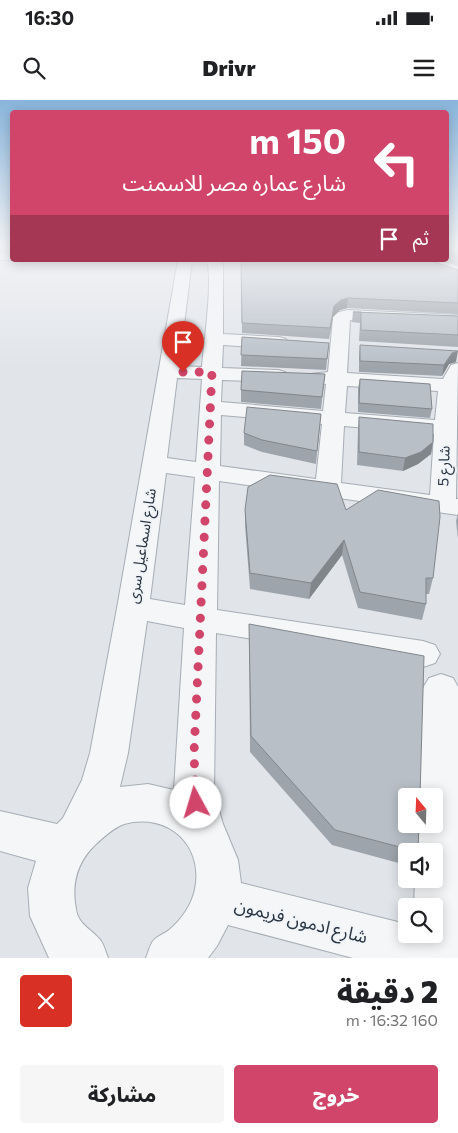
<!DOCTYPE html>
<html lang="ar">
<head>
<meta charset="utf-8">
<style>
	:root { --surface:#fff; --page:#f6f6f6; --text:#202124; --muted:#757577; --accent:#d04569 }
	body { margin:0; font-family:Commissioner,"Noto Sans Arabic",sans-serif; background:var(--page); color:var(--text); direction:rtl; height:100vh; display:flex; flex-direction:column; font-size:19px; white-space:nowrap }
	* { box-sizing:border-box; margin:0 }
	p { font-size:16px; color:var(--muted) }
	.icon { flex:none; width:28px; height:28px; fill:none; stroke:currentColor; stroke-width:2; stroke-linecap:round; stroke-linejoin:round }
	.map { position:relative; height:858px; overflow:hidden; direction:ltr }
	.panel { display:flex; flex-direction:column; background:var(--surface); flex:1 }
	.panel>* { flex:none }
	.guide { position:absolute; left:10px; top:10px; width:439px; height:152px; border-radius:5px; box-shadow:0 2px 12px #0003; direction:rtl; background:#d04569; color:#fff; overflow:hidden }
	.needle { width:32px; rotate:341deg }
	.fabs { position:absolute; left:398px; top:688px; display:grid; gap:10px }
	.fabs a { display:grid; place-items:center; width:45px; height:45px; border-radius:5px; background:var(--surface); box-shadow:0 2px 12px #0003; font-size:25px }
	.pin { position:absolute; display:grid; place-items:center; width:42px; height:42px; color:#fff; margin:-51px -21px; border-radius:50% 50% 50% 0; rotate:-45deg; box-shadow:0 0 5px #0007 }
	.pin .icon { rotate:45deg }
	.me { position:absolute; width:55px; margin:-28px; rotate:354deg; stroke-linejoin:round; filter:drop-shadow(0 0 4px #0008) }
	.turn { display:flex; align-items:center; gap:18px; height:105px; padding:0 20px; font-size:22px }
	.turn .icon { width:65px; height:65px; stroke-width:2.5 }
	.turn b { display:block; font-size:35px; line-height:42px }
	.then { display:flex; align-items:center; height:48px; padding:0 20px; background:#0003; gap:10px; font-size:19px }
	.round { display:grid; place-items:center; flex:none; width:52px; height:52px; border-radius:5px; background:var(--page) }
	.summary { display:flex; align-items:center; justify-content:space-between; height:85px; padding:0 20px }
	h1 { font-size:30px; font-weight:800; line-height:38px }
	.action { display:flex; gap:10px; margin-top:auto; padding:10px 20px }
	.action a { flex:1; height:58px; border-radius:5px; background:var(--accent); color:#fff; font-size:20px; font-weight:800; line-height:58px; text-align:center }
	.action a+a { background:var(--page); color:var(--text) }
	.status { display:flex; justify-content:space-between; align-items:center; height:35px; padding:0 25px; background:var(--surface); direction:ltr }
	.status svg { height:14px; fill:currentColor }
	header { display:flex; justify-content:space-between; align-items:center; height:65px; padding:0 20px; background:var(--surface); font-size:22px; font-weight:800 }
	.map>svg:first-child { display:block }
	.lines { fill:none; stroke-linecap:round; stroke-linejoin:round }
	.minor-casing { stroke:#a6adb4; stroke-width:2 }
	.minor { fill:#f4f6f8; fill-rule:evenodd }
	.wall { fill:#9ea4ab }
	.shaded-wall { fill:#81868b }
	.building { fill:#b8bfc7; stroke:#81868b }
	.route { stroke:#d04569; stroke-width:9; stroke-dasharray:0 16.2 }
	.labels { text-anchor:middle; stroke-width:4; stroke-linejoin:round; paint-order:stroke }
	.street-label { font-size:15px; fill:#293542; stroke:#f1f4f7 }
	.near-street-label { font-size:18px; fill:#293542; stroke:#f1f4f7 }
</style>
</head>
<body>
<div class="status"><b>16:30</b><svg viewBox="0 0 49 12"><path d="M0 12V9h3v3zM5 12V6h3v6zM10 12V3h3v9zM15 12V0h3v12zM26 1h20v11H26zM47 4h2v5h-2z"/></svg></div>
<header><svg class="icon" aria-label="menu" viewBox="0 0 24 24"><path d="M4 6h16M4 12h16M4 18h16"/></svg>Drivr<svg class="icon" aria-label="search" viewBox="0 0 24 24"><circle cx="10" cy="10" r="6"/><path d="M15 15l6 6"/></svg></header>
<div class="map">
<svg width="458" height="858" viewBox="0 0 458 858">
	<rect width="100%" height="100%" fill="#e1e5ea"/>
	<g class="lines">
		<defs>
			<g id="minor">
				<path d="M 0,152 L 12,152 L 13,160 L 0,160 Z"/>
				<path d="M 178,160 L 192,160 L 179,266 L 202,267 C 204,242 213,181 207,160 L 221,160 L 223,166 L 223,234 L 279,237 L 286,239 L 288,243 L 286,247 L 279,249 L 223,245 L 222,268 L 278,270 L 285,272 L 288,276 L 285,280 L 278,282 L 222,280 L 221,302 L 323,311 L 326,284 L 311,282 L 308,278 L 311,274 L 328,272 L 333,217 L 336,213 L 347,210 L 458,215 L 458,225 L 350,220 L 347,273 L 443,279 L 451,265 L 458,263 L 456,399 L 458,399 L 458,415 L 219,381 L 217,510 L 423,541 L 435,545 L 440,554 L 435,563 L 423,567 L 216,533 L 214,693 L 223,724 L 238,760 L 241,783 L 406,824 L 406,834 L 434,834 L 434,806 L 414,806 L 415,779 L 434,779 L 434,751 L 416,751 L 418,724 L 434,724 L 434,696 L 419,696 L 423,588 L 429,578 L 441,574 L 453,578 L 458,587 L 458,858 L 353,858 L 228,825 L 217,846 L 208,858 L 146,858 C 148,853 150,845 153,841 C 157,836 164,834 169,830 C 181,820 192,805 195,789 C 204,745 168,712 124,724 C 113,728 105,736 96,744 C 77,762 71,783 76,809 C 78,825 92,829 101,841 C 104,845 106,853 108,858 L 49,858 L 30,816 L 28,788 L 36,761 L 0,751 L 0,711 L 57,724 L 63,718 L 82,680 L 90,653 L 117,508 ZM 177,278 L 202,279 L 196,362 L 167,358 ZM 347,286 L 438,291 L 435,320 L 345,313 ZM 221,315 L 322,324 L 316,379 L 220,366 ZM 344,326 L 434,334 L 430,395 L 341,383 ZM 166,373 L 195,377 L 185,505 L 150,499 ZM 147,521 L 184,528 L 174,690 L 148,684 L 120,687 L 128,653 Z"/>
			</g>
		</defs>
		<use href="#minor" class="minor-casing"/>
		<use href="#minor" class="minor"/>
	</g>
	<g class="wall">
		<path d="M 446,147 L 458,147 L 458,166 L 439,160 L 446,160 Z"/>
		<path d="M 241,160 L 458,170 L 458,214 L 347,208 L 340,210 L 333,217 L 329,239 L 242,233 Z"/>
		<path d="M 353,212 L 458,216 L 458,247 L 359,241 L 360,223 L 352,222 Z"/>
		<path d="M 242,237 L 329,243 L 326,270 L 241,266 Z"/>
		<path d="M 360,245 L 456,262 L 449,264 L 442,276 L 359,272 L 359,256 Z"/>
		<path d="M 325,274 L 321,309 L 241,302 L 241,290 Z"/>
		<path d="M 360,279 L 432,309 L 430,318 L 358,312 L 358,288 Z"/>
		<path d="M 321,314 L 316,364 L 262,352 L 244,345 L 244,333 Z"/>
		<path d="M 359,317 L 433,342 L 431,354 L 418,364 L 403,371 L 357,365 L 358,329 Z"/>
		<path d="M 245,410 L 346,410 L 433,478 L 429,494 L 426,494 L 426,504 L 422,520 L 358,508 L 342,455 L 309,499 L 250,489 L 245,425 Z"/>
		<path d="M 458,413 L 458,439 L 456,421 Z"/>
		<path d="M 249,524 L 418,751 L 406,751 L 406,765 L 332,745 L 250,652 Z"/>
	</g>
	<g class="shaded-wall">
		<path d="M 348,198 L 347,208 L 340,210 L 333,217 L 329,239 L 334,206 L 341,200 Z"/>
		<path d="M 458,251 L 456,262 L 449,264 L 442,276 L 444,265 L 452,253 Z"/>
		<path d="M 433,342 L 431,354 L 418,364 L 403,371 L 405,358 Z"/>
		<path d="M 344,440 L 342,455 L 309,499 L 311,483 Z"/>
	</g>
	<g class="building">
		<path d="M 446,147 L 458,147 L 458,156 L 446,153 Z"/>
		<path d="M 241,160 L 428,160 L 458,170 L 458,203 L 348,198 L 341,200 L 334,206 L 330,228 L 242,223 Z"/>
		<path d="M 353,212 L 458,216 L 458,235 L 361,230 L 361,212 Z"/>
		<path d="M 242,237 L 329,243 L 327,259 L 241,255 Z"/>
		<path d="M 360,245 L 458,251 L 452,253 L 444,265 L 360,261 Z"/>
		<path d="M 242,271 L 325,274 L 322,297 L 241,290 Z"/>
		<path d="M 360,279 L 430,284 L 432,309 L 359,303 Z"/>
		<path d="M 247,307 L 321,314 L 317,351 L 262,340 L 244,333 Z"/>
		<path d="M 359,317 L 433,324 L 433,342 L 421,352 L 405,358 L 359,352 Z"/>
		<path d="M 270,375 L 337,384 L 346,410 L 378,390 L 439,401 L 440,417 L 433,478 L 426,478 L 426,504 L 360,492 L 344,440 L 311,483 L 250,473 L 245,410 L 248,387 Z"/>
		<path d="M 249,524 L 424,556 L 420,696 L 406,696 L 406,724 L 419,724 L 418,751 L 415,751 L 335,730 L 251,636 Z"/>
	</g>
	<linearGradient id="sky" x2="0" y2="1"><stop stop-color="#89b5dc"/><stop offset="0.55" stop-color="#f2f3f6"/><stop offset="1" stop-color="#f2f3f6" stop-opacity="0"/></linearGradient>
	<rect width="458" height="267" fill="url(#sky)"/>
	<g class="lines">
		<path class="route" d="M 183,272 L 212,272 L 194,653 L 196,703"/>
	</g>
	<g class="labels">
		<g class="street-label">
			<text transform="translate(444 366) rotate(-88)" y="5">شارع 5</text>
			<text transform="translate(142 446) rotate(-81)" y="5">شارع اسماعيل سرى</text>
		</g>
		<g class="near-street-label">
			<text transform="translate(301 821) rotate(14)" y="6">شارع ادمون فريمون</text>
		</g>
	</g>
</svg>
<div class="fabs">
<a><svg class="needle" viewBox="-14 -14 28 28"><path d="M0-13l5 13h-10z" fill="#e53935"/><path d="M0 13l5-13h-10z" fill="#757577"/></svg></a>
<a><svg class="icon" aria-label="sound" viewBox="0 0 24 24"><path d="M4 9h4l5-4v14l-5-4H4zM17 9q2 3 0 6"/></svg></a>
<a><svg class="icon" aria-label="search" viewBox="0 0 24 24"><circle cx="10" cy="10" r="6"/><path d="M15 15l6 6"/></svg></a>
</div>
<div class="pin" style="left:183px;top:272px;background:#d93025"><svg class="icon" aria-label="arrive" viewBox="0 0 24 24"><path d="M6 21V4h12l-3 4 3 4H6"/></svg></div>
<svg class="me" style="left:196px;top:703px" viewBox="-20 -20 40 40"><circle r="19" fill="#fff"/><path d="M0-13L10 11 0 6-10 11z" fill="#d04569"/></svg>
<div class="guide">
<div class="turn"><svg class="icon" aria-label="left" viewBox="0 0 24 24"><path d="M17 20v-9H6M10 6l-5 5 5 5"/></svg><div><b>150 m</b>شارع عماره مصر للاسمنت</div></div>
<div class="then">ثم<svg class="icon" aria-label="arrive" viewBox="0 0 24 24"><path d="M6 21V4h12l-3 4 3 4H6"/></svg></div>
</div>
</div>
<section class="panel">
<div class="summary"><div><h1>2 دقيقة</h1><p>160 m · 16:32</p></div><a class="round" style="background:#d93025;color:#fff"><svg class="icon" aria-label="close" viewBox="0 0 24 24"><path d="M6 6l12 12M18 6L6 18"/></svg></a></div>
<div class="action"><a>خروج</a><a>مشاركة</a></div>
</section>
</body>
</html>
